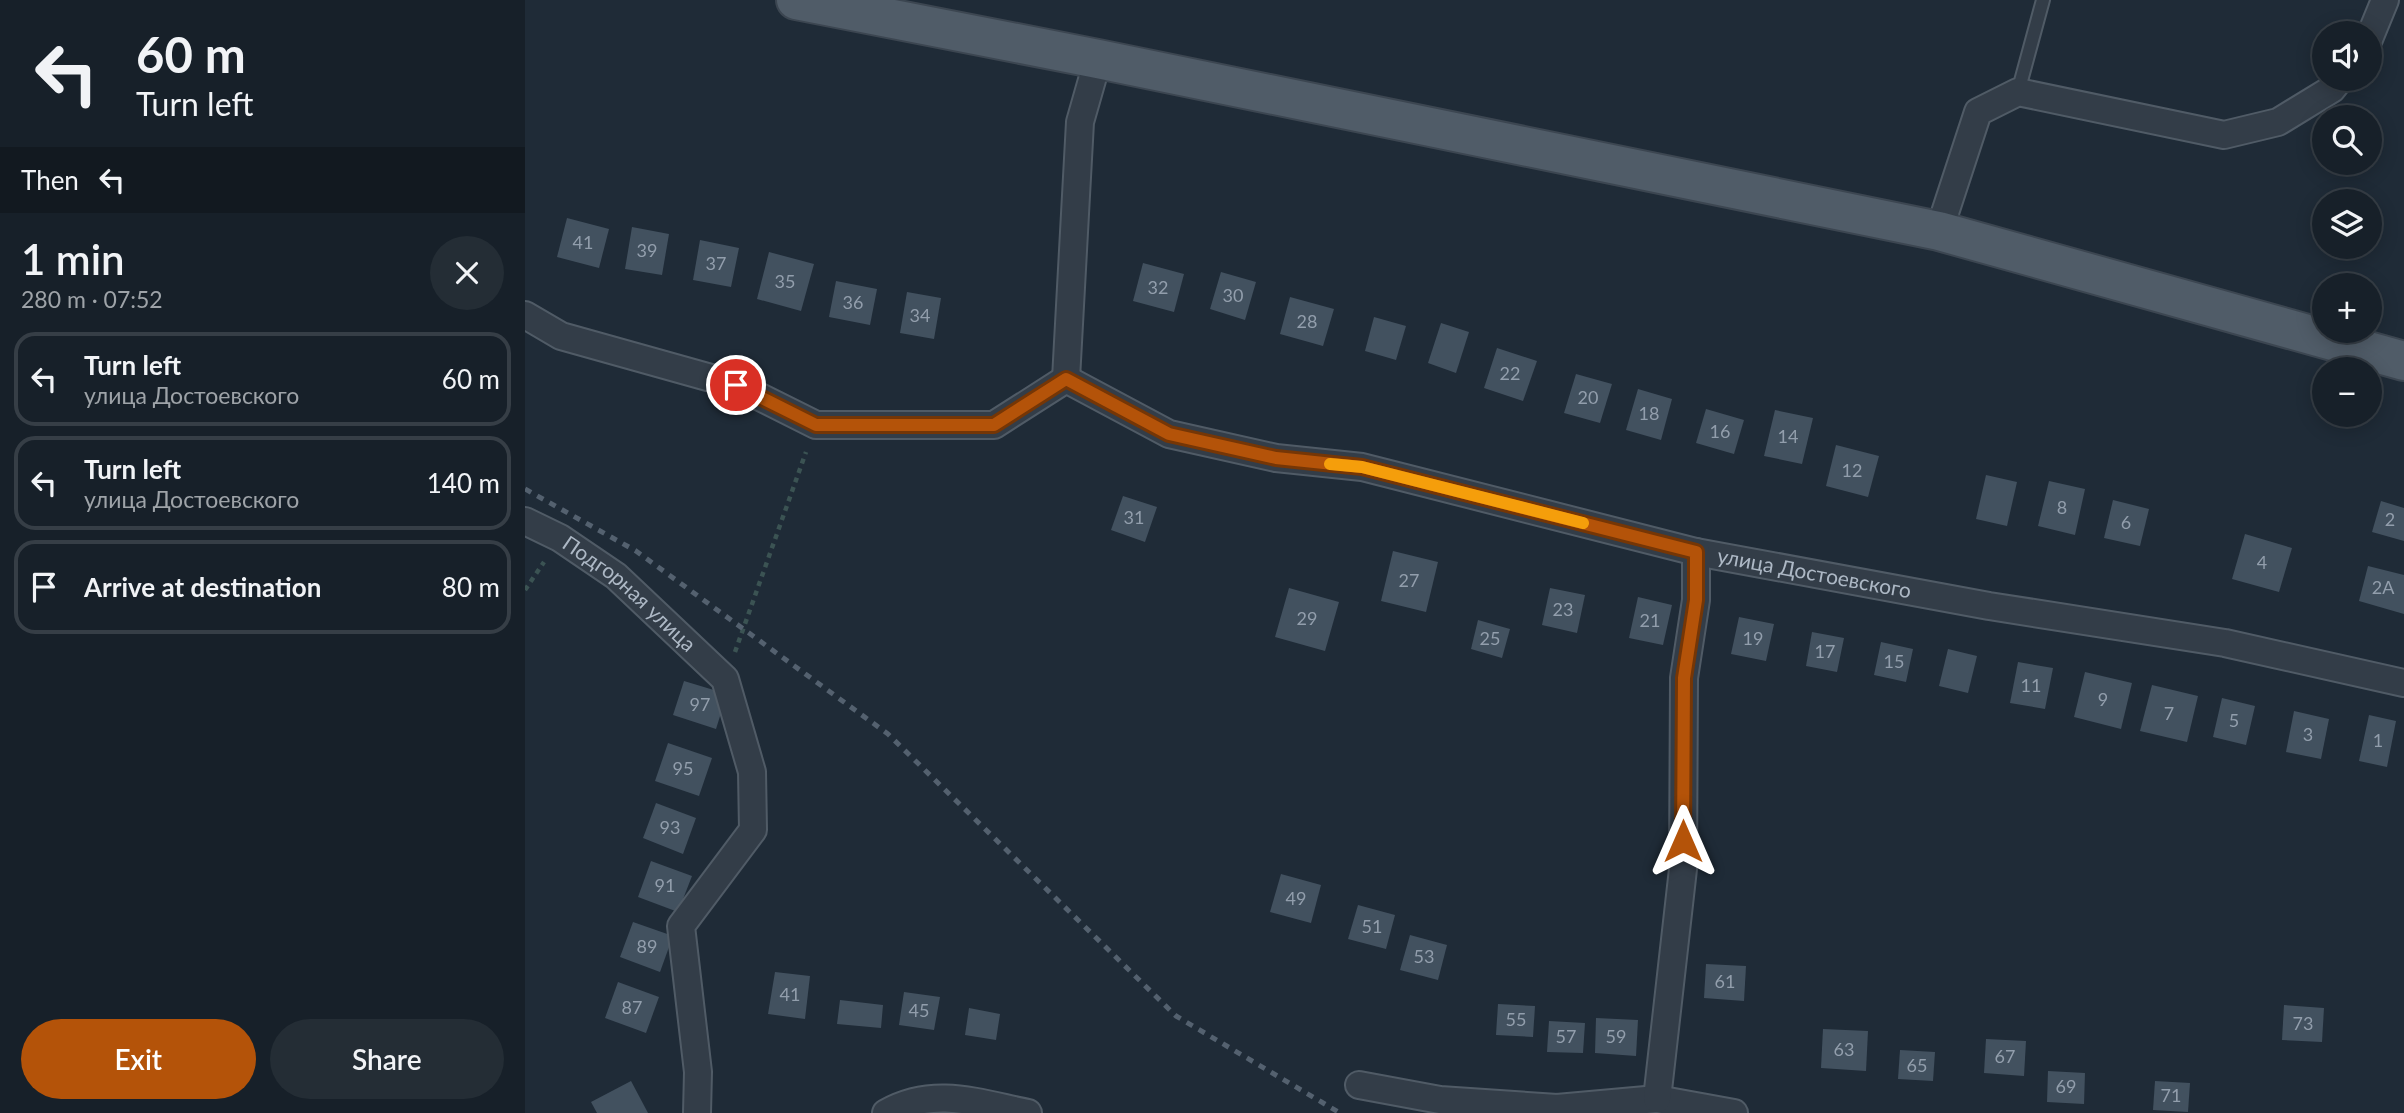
<!DOCTYPE html>
<html lang="en">
<head>
<meta charset="utf-8">
<style>
	:root { --surface:#172029; --page:#242d35; --text:#f1f3f6; --muted:#9ea3a8; --line:#363e46; --accent:#b45309 }
	body { margin:0; font-family:Lato,sans-serif; background:var(--page); color:var(--text); height:100vh; display:flex; flex-direction:column; font-size:26px; white-space:nowrap }
	* { box-sizing:border-box; margin:0 }
	p { font-size:23px; color:var(--muted) }
	.icon { flex:none; width:38px; height:38px; fill:none; stroke:currentColor; stroke-width:2; stroke-linecap:round; stroke-linejoin:round }
	.map { position:relative; flex:1; overflow:hidden }
	.drawer { display:flex; flex-direction:column; background:var(--surface); width:525px }
	.drawer>* { flex:none }
	.banner { background:#172029; color:var(--text); overflow:hidden }
	.tools { position:absolute; left:1787px; top:21px; display:grid; gap:14px }
	.tools a { display:grid; place-items:center; width:70px; height:70px; border-radius:50%; background:var(--surface); box-shadow:0 4px 18px #0003,0 0 0 2px var(--line); font-size:35px }
	.pin { position:absolute; display:grid; place-items:center; width:60px; height:60px; color:#fff; margin:-30px; border:4px solid #fff; border-radius:50%; box-shadow:0 2px 7px #0007 }
	.me { position:absolute; width:77px; margin:-38px; rotate:0deg; stroke-linejoin:round; filter:drop-shadow(0 0 5px #0008) }
	.turn { display:flex; align-items:center; gap:24px; height:147px; padding:0 21px; font-size:32px }
	.turn .icon { width:91px; height:91px; stroke-width:2.5 }
	.turn b { display:block; font-size:49px; line-height:60px }
	.then { display:flex; align-items:center; height:66px; padding:0 21px; background:#0003; gap:14px; font-size:26px }
	.round { display:grid; place-items:center; flex:none; width:74px; height:74px; border-radius:37px; background:var(--page) }
	.overview { display:flex; align-items:center; justify-content:space-between; height:119px; padding:0 21px }
	h1 { font-size:42px; font-weight:600; line-height:52px }
	.action { display:flex; gap:14px; margin-top:auto; padding:14px 21px }
	.action a { flex:1; height:80px; border-radius:42px; background:var(--accent); color:#fff; font-size:28px; font-weight:600; line-height:80px; text-align:center }
	.action a+a { background:var(--page); color:var(--text) }
	ul { padding:0; list-style:none }
	li { display:flex; align-items:center; gap:21px; height:94px; margin:0 14px 10px; padding:0 7px; border:4px solid var(--line); border-radius:21px }
	li div { flex:1 }
	li b { display:block; font-size:26px }
	li em { font-style:normal }
	main { display:flex; flex:1; min-height:0 }
	.map>svg:first-child { display:block }
	.building { fill:#42515f }
	.lines { fill:none; stroke-linecap:round; stroke-linejoin:round }
	.service-casing { stroke:#505b66; stroke-width:16 }
	.minor-casing { stroke:#505b66; stroke-width:30 }
	.primary-casing { stroke:#3c4651; stroke-width:42 }
	.path { stroke:#3b5353; stroke-width:4.5; stroke-dasharray:5 5; stroke-linecap:butt }
	.service { stroke:#333d48; stroke-width:12 }
	.minor { stroke:#333d48; stroke-width:26 }
	.primary { stroke:#505c68; stroke-width:38 }
	.rail { stroke:#54616f; stroke-width:5; stroke-dasharray:7 7; stroke-linecap:butt }
	.route-casing { stroke:#753606; stroke-width:18 }
	.route { stroke:#b45309; stroke-width:12 }
	.slow { stroke:#f59e0b; stroke-width:12 }
	.labels { text-anchor:middle; stroke-width:5; stroke-linejoin:round; paint-order:stroke }
	.number-label { font-size:18px; fill:#929eac }
	.street-label { font-size:21px; fill:#adb8c5; stroke:#18222c }
</style>
</head>
<body>
<main>
<section class="drawer">
<div class="banner">
<div class="turn"><svg class="icon" aria-label="left" viewBox="0 0 24 24"><path d="M17 20v-9H6M10 6l-5 5 5 5"/></svg><div><b>60 m</b>Turn left</div></div>
<div class="then">Then<svg class="icon" aria-label="left" viewBox="0 0 24 24"><path d="M17 20v-9H6M10 6l-5 5 5 5"/></svg></div>
</div>
<div class="overview"><div><h1>1 min</h1><p>280 m · 07:52</p></div><a class="round"><svg class="icon" aria-label="close" viewBox="0 0 24 24"><path d="M6 6l12 12M18 6L6 18"/></svg></a></div>
<ul>
<li><svg class="icon" aria-label="left" viewBox="0 0 24 24"><path d="M17 20v-9H6M10 6l-5 5 5 5"/></svg><div><b>Turn left</b><p>улица Достоевского</p></div><em>60 m</em></li>
<li><svg class="icon" aria-label="left" viewBox="0 0 24 24"><path d="M17 20v-9H6M10 6l-5 5 5 5"/></svg><div><b>Turn left</b><p>улица Достоевского</p></div><em>140 m</em></li>
<li><svg class="icon" aria-label="arrive" viewBox="0 0 24 24"><path d="M6 21V4h12l-3 4 3 4H6"/></svg><div><b>Arrive at destination</b></div><em>80 m</em></li>
</ul>
<div class="action"><a>Exit</a><a>Share</a></div>
</section>
<div class="map">
<svg width="1879" height="1113" viewBox="0 0 1879 1113">
	<rect width="100%" height="100%" fill="#1f2b37"/>
	<g class="building">
		<path d="M 42,218 L 84,229 L 74,268 L 32,257 Z"/>
		<path d="M 107,227 L 144,234 L 137,275 L 100,269 Z"/>
		<path d="M 175,240 L 214,248 L 206,287 L 168,280 Z"/>
		<path d="M 244,252 L 289,264 L 276,311 L 232,299 Z"/>
		<path d="M 618,263 L 659,274 L 649,312 L 608,301 Z"/>
		<path d="M 696,272 L 731,282 L 720,320 L 685,309 Z"/>
		<path d="M 311,281 L 352,289 L 345,325 L 304,317 Z"/>
		<path d="M 382,292 L 416,298 L 409,339 L 375,333 Z"/>
		<path d="M 765,297 L 809,309 L 798,346 L 755,334 Z"/>
		<path d="M 849,317 L 881,326 L 871,360 L 840,351 Z"/>
		<path d="M 916,323 L 944,332 L 931,373 L 903,363 Z"/>
		<path d="M 972,348 L 1012,361 L 998,401 L 959,388 Z"/>
		<path d="M 1051,374 L 1087,384 L 1075,423 L 1039,413 Z"/>
		<path d="M 1113,389 L 1147,399 L 1136,440 L 1101,430 Z"/>
		<path d="M 1181,409 L 1219,420 L 1209,454 L 1171,443 Z"/>
		<path d="M 1250,410 L 1288,418 L 1277,464 L 1239,456 Z"/>
		<path d="M 1311,445 L 1354,456 L 1343,497 L 1301,486 Z"/>
		<path d="M 1461,475 L 1492,482 L 1482,526 L 1451,519 Z"/>
		<path d="M 1524,481 L 1560,489 L 1550,535 L 1513,526 Z"/>
		<path d="M 598,496 L 632,507 L 620,542 L 586,530 Z"/>
		<path d="M 1588,500 L 1624,509 L 1615,546 L 1579,538 Z"/>
		<path d="M 1856,501 L 1879,508 L 1879,541 L 1847,532 Z"/>
		<path d="M 1720,534 L 1767,548 L 1754,592 L 1707,579 Z"/>
		<path d="M 868,551 L 913,562 L 901,612 L 856,601 Z"/>
		<path d="M 1843,566 L 1879,575 L 1879,614 L 1834,601 Z"/>
		<path d="M 764,588 L 814,602 L 800,651 L 750,637 Z"/>
		<path d="M 1025,588 L 1060,595 L 1052,633 L 1017,625 Z"/>
		<path d="M 1113,597 L 1147,605 L 1138,645 L 1104,638 Z"/>
		<path d="M 1214,617 L 1249,624 L 1241,661 L 1206,654 Z"/>
		<path d="M 953,620 L 985,629 L 977,658 L 946,649 Z"/>
		<path d="M 1287,632 L 1319,638 L 1312,672 L 1281,666 Z"/>
		<path d="M 1356,642 L 1388,649 L 1381,682 L 1349,675 Z"/>
		<path d="M 1423,649 L 1452,656 L 1443,693 L 1414,686 Z"/>
		<path d="M 1493,662 L 1528,668 L 1520,709 L 1485,703 Z"/>
		<path d="M 1560,672 L 1607,683 L 1596,729 L 1549,717 Z"/>
		<path d="M 159,681 L 202,694 L 191,729 L 148,715 Z"/>
		<path d="M 1627,685 L 1673,696 L 1662,742 L 1615,731 Z"/>
		<path d="M 1697,698 L 1730,706 L 1721,745 L 1688,737 Z"/>
		<path d="M 1769,711 L 1804,719 L 1796,759 L 1761,752 Z"/>
		<path d="M 1844,715 L 1871,721 L 1862,767 L 1834,761 Z"/>
		<path d="M 143,743 L 187,758 L 174,796 L 130,781 Z"/>
		<path d="M 131,803 L 171,818 L 158,854 L 118,838 Z"/>
		<path d="M 126,861 L 167,876 L 153,912 L 113,897 Z"/>
		<path d="M 756,874 L 796,885 L 786,923 L 745,912 Z"/>
		<path d="M 833,905 L 870,915 L 861,949 L 823,939 Z"/>
		<path d="M 108,922 L 148,936 L 135,972 L 95,957 Z"/>
		<path d="M 885,935 L 922,945 L 913,980 L 875,970 Z"/>
		<path d="M 1181,964 L 1221,966 L 1219,1001 L 1179,998 Z"/>
		<path d="M 250,972 L 285,976 L 280,1019 L 243,1014 Z"/>
		<path d="M 93,982 L 134,997 L 121,1033 L 80,1018 Z"/>
		<path d="M 379,992 L 415,997 L 409,1030 L 374,1025 Z"/>
		<path d="M 315,1000 L 358,1005 L 356,1028 L 312,1024 Z"/>
		<path d="M 973,1004 L 1010,1006 L 1008,1037 L 971,1035 Z"/>
		<path d="M 1759,1005 L 1799,1008 L 1797,1042 L 1757,1040 Z"/>
		<path d="M 444,1008 L 475,1014 L 471,1040 L 440,1035 Z"/>
		<path d="M 1071,1018 L 1113,1020 L 1111,1056 L 1070,1053 Z"/>
		<path d="M 1024,1021 L 1060,1023 L 1058,1053 L 1022,1052 Z"/>
		<path d="M 1298,1029 L 1343,1031 L 1341,1071 L 1296,1068 Z"/>
		<path d="M 1461,1039 L 1501,1041 L 1499,1076 L 1459,1073 Z"/>
		<path d="M 1375,1050 L 1410,1052 L 1408,1081 L 1373,1079 Z"/>
		<path d="M 1523,1071 L 1560,1073 L 1559,1104 L 1522,1102 Z"/>
		<path d="M 106,1081 L 123,1113 L 72,1113 L 66,1102 Z"/>
		<path d="M 1630,1081 L 1665,1083 L 1663,1112 L 1628,1110 Z"/>
	</g>
	<g class="lines">
		<defs>
			<path id="service" d="M 1493,92 L 1518,0"/>
			<g id="minor">
				<path d="M 1844,39 L 1860,0"/>
				<path d="M 1414,231 L 1453,112 L 1493,92 L 1699,135 L 1753,122 L 1807,89 L 1815,79"/>
				<path id="s1" d="M 0,315 L 36,336 L 211,385 L 291,425 L 469,425 L 541,379 L 644,434 L 751,458 L 837,467 L 1171,552 L 1464,606 L 1700,643 L 1879,683"/>
				<path d="M 541,379 L 555,122 L 573,59"/>
				<path id="s2" d="M 0,521 L 35,538 L 91,576 L 200,679 L 227,772 L 228,830 L 156,926 L 173,1072 L 172,1113"/>
				<path d="M 834,1085 L 915,1100 L 1032,1108 L 1132,1099 L 1209,1113"/>
				<path d="M 1132,1099 L 1158,869 L 1159,678 L 1171,600 L 1171,552"/>
				<path d="M 361,1113 C 409,1086 453,1103 503,1113"/>
			</g>
			<path id="primary" d="M 271,0 L 573,59 L 1414,231 L 1879,361"/>
		</defs>
		<use href="#service" class="service-casing"/>
		<use href="#minor" class="minor-casing"/>
		<use href="#primary" class="primary-casing"/>
		<g class="path">
			<path d="M 0,590 L 19,562"/>
			<path d="M 210,652 L 281,452"/>
		</g>
		<use href="#service" class="service"/>
		<use href="#minor" class="minor"/>
		<use href="#primary" class="primary"/>
		<path class="rail" d="M 0,489 L 111,551 L 363,734 L 651,1016 L 815,1113"/>
	</g>
	<g class="lines">
		<defs>
			<path id="route" d="M 211,385 L 291,425 L 469,425 L 541,379 L 644,434 L 751,458 L 837,467 L 1171,552 L 1171,600 L 1159,678 L 1158,841"/>
		</defs>
		<use href="#route" class="route-casing"/>
		<use href="#route" class="route"/>
		<path class="slow" d="M 805,464 L 837,467 L 1058,523"/>
	</g>
	<g class="labels">
		<g class="number-label">
			<text x="58" y="249">41</text>
			<text x="122" y="257">39</text>
			<text x="191" y="270">37</text>
			<text x="260" y="288">35</text>
			<text x="633" y="294">32</text>
			<text x="708" y="302">30</text>
			<text x="328" y="309">36</text>
			<text x="395" y="322">34</text>
			<text x="782" y="328">28</text>
			<text x="985" y="380">22</text>
			<text x="1063" y="404">20</text>
			<text x="1124" y="420">18</text>
			<text x="1195" y="438">16</text>
			<text x="1263" y="443">14</text>
			<text x="1327" y="477">12</text>
			<text x="1537" y="514">8</text>
			<text x="609" y="524">31</text>
			<text x="1865" y="526">2</text>
			<text x="1601" y="529">6</text>
			<text x="1737" y="569">4</text>
			<text x="884" y="587">27</text>
			<text x="1858" y="594">2А</text>
			<text x="1038" y="616">23</text>
			<text x="782" y="625">29</text>
			<text x="1125" y="627">21</text>
			<text x="965" y="645">25</text>
			<text x="1228" y="645">19</text>
			<text x="1300" y="658">17</text>
			<text x="1369" y="668">15</text>
			<text x="1506" y="692">11</text>
			<text x="1578" y="706">9</text>
			<text x="175" y="711">97</text>
			<text x="1644" y="720">7</text>
			<text x="1709" y="727">5</text>
			<text x="1783" y="741">3</text>
			<text x="1853" y="747">1</text>
			<text x="158" y="775">95</text>
			<text x="145" y="834">93</text>
			<text x="140" y="892">91</text>
			<text x="771" y="905">49</text>
			<text x="847" y="933">51</text>
			<text x="122" y="953">89</text>
			<text x="899" y="963">53</text>
			<text x="1200" y="988">61</text>
			<text x="265" y="1001">41</text>
			<text x="107" y="1014">87</text>
			<text x="394" y="1017">45</text>
			<text x="991" y="1026">55</text>
			<text x="1778" y="1030">73</text>
			<text x="1041" y="1043">57</text>
			<text x="1091" y="1043">59</text>
			<text x="1319" y="1056">63</text>
			<text x="1480" y="1063">67</text>
			<text x="1392" y="1072">65</text>
			<text x="1541" y="1093">69</text>
			<text x="1646" y="1102">71</text>
		</g>
		<g class="street-label">
			<text dy="7" stroke="none"><textPath href="#s1" startOffset="1354">улица Достоевского</textPath></text>
			<text dy="7" stroke="none"><textPath href="#s2" startOffset="128">Подгорная улица</textPath></text>
		</g>
	</g>
</svg>
<div class="tools">
<a><svg class="icon" aria-label="sound" viewBox="0 0 24 24"><path d="M4 9h4l5-4v14l-5-4H4zM17 9q2 3 0 6"/></svg></a>
<a><svg class="icon" aria-label="search" viewBox="0 0 24 24"><circle cx="10" cy="10" r="6"/><path d="M15 15l6 6"/></svg></a>
<a><svg class="icon" aria-label="layers" viewBox="0 0 24 24"><path d="M12 4l9 5-9 5-9-5zM3 14l9 5 9-5"/></svg></a>
<a>+</a>
<a>−</a>
</div>
<div class="pin" style="left:211px;top:385px;background:#d93025"><svg class="icon" aria-label="arrive" viewBox="0 0 24 24"><path d="M6 21V4h12l-3 4 3 4H6"/></svg></div>
<svg class="me" style="left:1158px;top:841px" viewBox="-20 -20 40 40"><path d="M0-17L14 15 0 8-14 15z" fill="#b45309" stroke="#fff" stroke-width="4"/></svg>
</div>
</main>
</body>
</html>
